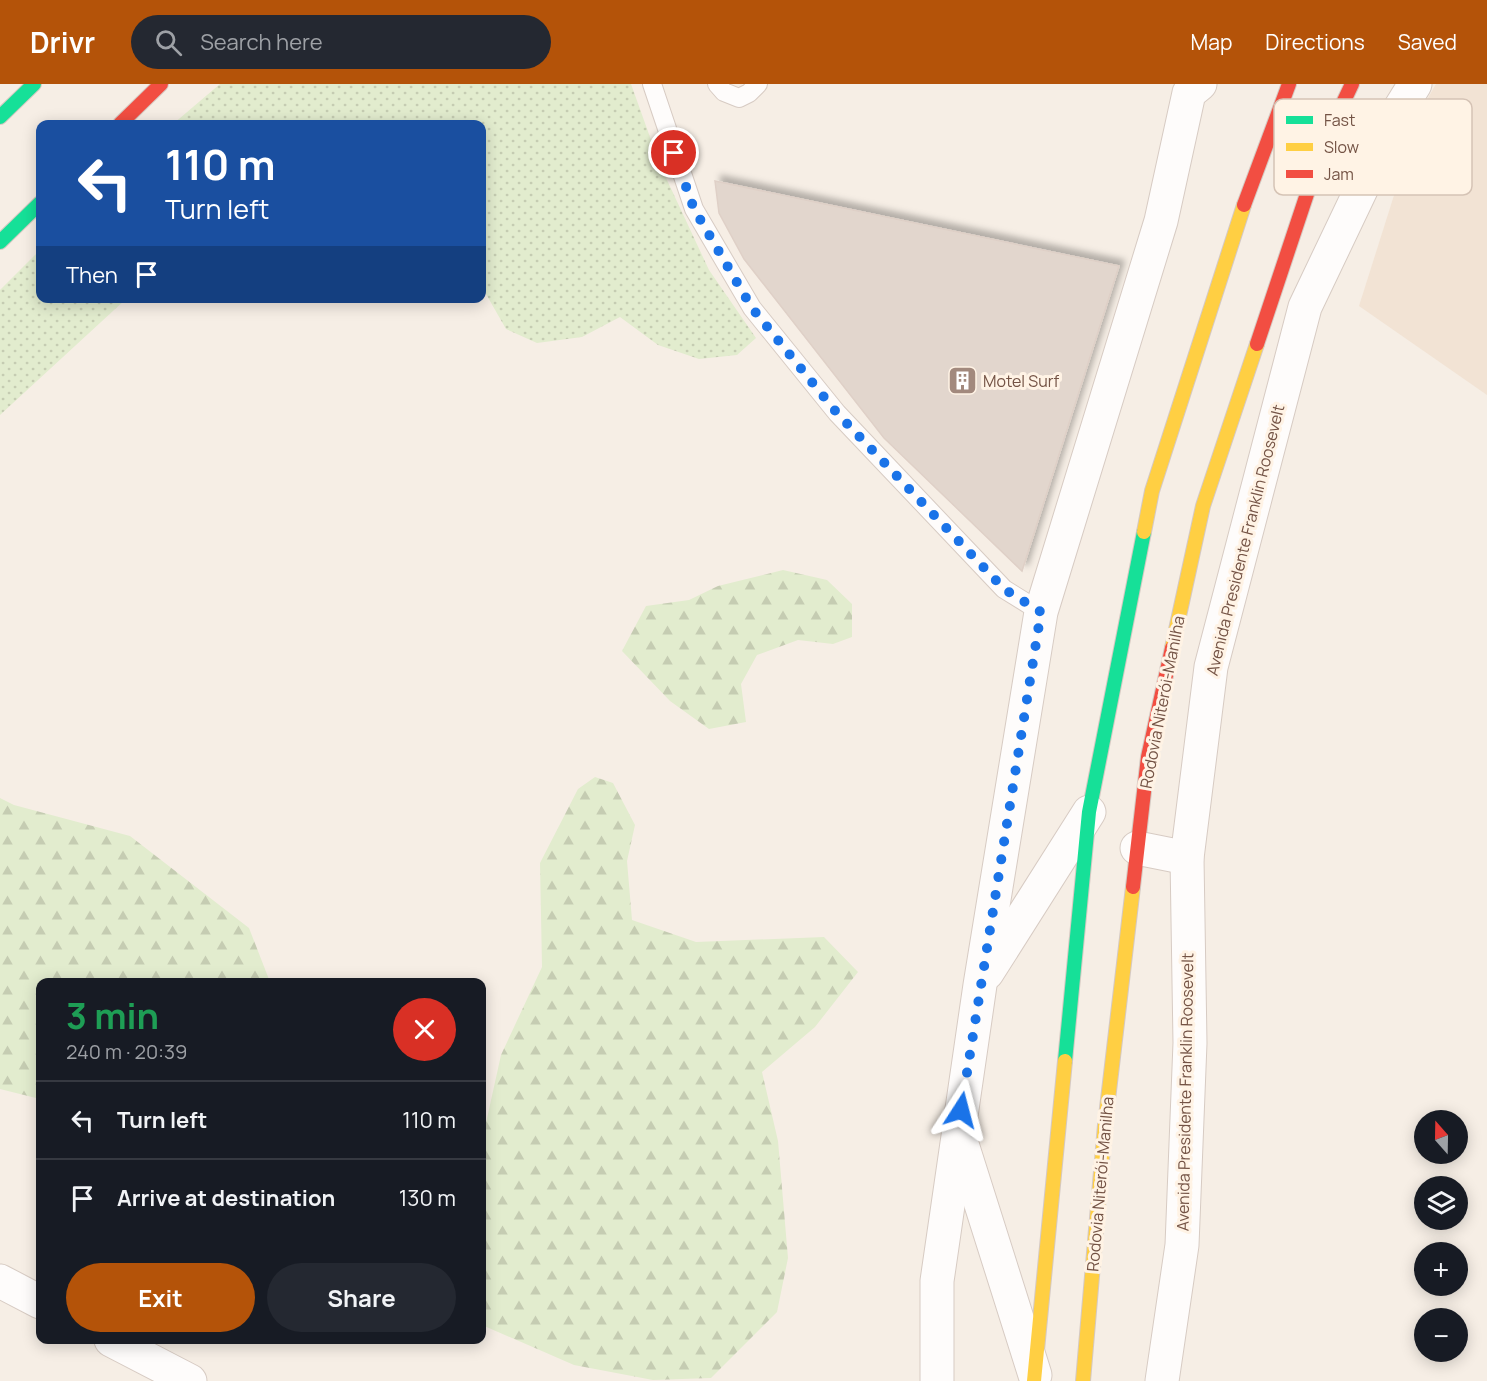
<!DOCTYPE html>
<html lang="en">
<head>
<meta charset="utf-8">
<style>
	:root { --surface:#171b24; --page:#242831; --text:#f1f3f6; --muted:#9ea1a6; --line:#363941; --accent:#b45309 }
	body { margin:0; font-family:Manrope,sans-serif; background:var(--page); color:var(--text); height:100vh; display:flex; flex-direction:column; font-size:22px; white-space:nowrap }
	* { box-sizing:border-box; margin:0 }
	p { font-size:20px; color:var(--muted) }
	.icon { flex:none; width:33px; height:33px; fill:none; stroke:currentColor; stroke-width:2; stroke-linecap:round; stroke-linejoin:round }
	.map { position:relative; flex:1; overflow:hidden }
	.details { position:absolute; left:36px; top:894px; width:450px; height:366px; display:flex; flex-direction:column; background:var(--surface); border-radius:12px; box-shadow:0 3px 15px #0003 }
	.details>* { flex:none }
	.hud { position:absolute; left:36px; top:36px; width:450px; height:183px; border-radius:12px; box-shadow:0 3px 15px #0003; background:#1a4fa0; color:#fff; overflow:hidden }
	.needle { width:39px; rotate:340deg }
	.controls { position:absolute; left:1414px; top:1026px; display:grid; gap:12px }
	.controls a { display:grid; place-items:center; width:54px; height:54px; border-radius:50%; background:var(--surface); box-shadow:0 3px 15px #0003; font-size:30px }
	.pin { position:absolute; display:grid; place-items:center; width:51px; height:51px; color:#fff; margin:-26px; border:3px solid #fff; border-radius:50%; box-shadow:0 2px 6px #0007 }
	.me { position:absolute; width:66px; margin:-33px; rotate:9deg; stroke-linejoin:round; filter:drop-shadow(0 0 4px #0008) }
	.turn { display:flex; align-items:center; gap:21px; height:126px; padding:0 30px; font-size:27px }
	.turn .icon { width:78px; height:78px; stroke-width:2.5 }
	.turn b { display:block; font-size:42px; line-height:51px }
	.then { display:flex; align-items:center; height:57px; padding:0 30px; background:#0003; gap:12px; font-size:22px }
	.round { display:grid; place-items:center; flex:none; width:63px; height:63px; border-radius:32px; background:var(--page) }
	.headline { display:flex; align-items:center; justify-content:space-between; height:102px; padding:0 30px }
	h1 { font-size:36px; font-weight:700; line-height:45px; color:#1e9e55 }
	.cta { display:flex; gap:12px; margin-top:auto; padding:12px 30px }
	.cta a { flex:1; height:69px; border-radius:36px; background:var(--accent); color:#fff; font-size:24px; font-weight:700; line-height:69px; text-align:center }
	.cta a+a { background:var(--page); color:var(--text) }
	ul { padding:0; list-style:none }
	li { display:flex; align-items:center; gap:18px; height:78px; padding:0 30px; border-top:2px solid var(--line) }
	li div { flex:1 }
	li b { display:block; font-size:22px }
	li em { font-style:normal }
	header { display:flex; align-items:center; gap:36px; box-sizing:border-box; height:84px; padding:0 30px; background:var(--accent); color:#fff }
	header strong { font-size:28px }
	nav { display:flex; gap:33px; margin-inline-start:auto; font-size:21px }
	.search { width:420px; height:54px; background:var(--page); display:flex; align-items:center; gap:15px; box-sizing:border-box; padding:0 21px; border-radius:33px; color:var(--muted); font-size:22px }
	.map>svg:first-child { display:block }
	.residential { fill:#f2e3d4 }
	.grass { fill:url(#grass-dots) }
	.forest { fill:url(#forest-firs) }
	.building { fill:#e2d6cd; stroke:#dfd0c7; stroke-width:1.5; filter:url(#shadow) }
	.lines { fill:none; stroke-linecap:round; stroke-linejoin:round }
	.lane-casing { stroke:#d7cbc3; stroke-width:20 }
	.street-casing { stroke:#d7cbc3; stroke-width:35 }
	.fast-casing { stroke:#d5c9c2; stroke-width:16 }
	.slow-casing { stroke:#d5c9c2; stroke-width:16 }
	.jam-casing { stroke:#d5c9c2; stroke-width:16 }
	.lane { stroke:#fefcfb; stroke-width:18 }
	.street { stroke:#fefcfb; stroke-width:33 }
	.fast { stroke:#16e098; stroke-width:14 }
	.slow { stroke:#ffcf43; stroke-width:14 }
	.jam { stroke:#f24e42; stroke-width:14 }
	.route { stroke:#1a73e8; stroke-width:10; stroke-dasharray:0 18 }
	.labels { text-anchor:middle; stroke-width:6; stroke-linejoin:round; paint-order:stroke }
	.poi-label { font-size:16px; fill:#745345; stroke:#fff3e5; text-anchor:start }
	.street-label { font-size:16px; fill:#745345; stroke:#fff3e5 }
	.key { fill:#fff3e5; stroke:#d5c3b5; stroke-width:1.5 }
	.key-label { font-size:16px; fill:#745345 }
</style>
</head>
<body>
<header>
<strong>Drivr</strong>
<div class="search"><svg class="icon" aria-label="search" viewBox="0 0 24 24"><circle cx="10" cy="10" r="6"/><path d="M15 15l6 6"/></svg>Search here</div>
<nav><a>Map</a><a>Directions</a><a>Saved</a></nav>
</header>
<div class="map">
<svg width="1487" height="1297" viewBox="0 0 1487 1297">
	<defs>
		<pattern id="grass-dots" width="8" height="8" patternUnits="userSpaceOnUse" patternTransform="scale(1.5)"><rect width="8" height="8" fill="#e2ecce"/><path d="M2 2h.1M6 6h.1" fill="none" stroke="#c5ccb2" stroke-width="1.8" stroke-linecap="round"/></pattern>
		<pattern id="forest-firs" width="22" height="20" patternUnits="userSpaceOnUse" patternTransform="scale(1.5)"><rect width="22" height="20" fill="#e2ecce"/><path d="M5 1l3.5 6h-7zM16 11l3.5 6h-7z" fill="#c5ccb2"/></pattern>
		<filter id="shadow"><feDropShadow dx="5.5" dy="-5.5" stdDeviation="3" flood-color="#0004"/></filter>
	</defs>
	<rect width="100%" height="100%" fill="#f6eee5"/>
	<path class="residential" d="M 1436,0 L 1487,0 L 1487,311 L 1359,222 L 1421,26 Z"/>
	<g class="grass">
		<path d="M 220,0 L 631,0 L 660,81 L 709,186 L 756,254 L 737,271 L 699,275 L 658,261 L 620,233 L 582,253 L 537,259 L 506,245 L 482,203 L 482,40 L 173,40 Z"/>
		<path d="M 40,166 L 40,214 L 126,215 L 0,331 L 0,206 Z"/>
	</g>
	<g class="forest">
		<path d="M 783,486 L 827,496 L 852,520 L 852,553 L 833,560 L 798,556 L 757,571 L 741,600 L 746,638 L 709,645 L 670,617 L 622,567 L 646,522 L 689,516 L 718,502 Z"/>
		<path d="M 595,693 L 613,699 L 635,741 L 627,777 L 632,836 L 696,858 L 824,853 L 858,888 L 815,943 L 762,988 L 778,1057 L 788,1174 L 777,1228 L 711,1294 L 653,1296 L 574,1281 L 482,1241 L 482,1057 L 501,971 L 542,883 L 540,779 L 578,705 Z"/>
		<path d="M 0,714 L 14,721 L 130,752 L 249,844 L 270,898 L 40,898 L 40,1015 L 0,1005 Z"/>
	</g>
	<path class="building" d="M 715,97 L 1119,182 L 1022,487 L 884,354 L 744,175 L 719,129 Z"/>
	<g class="lines">
		<defs>
			<g id="lane">
				<path d="M 652,0 L 694,125 L 752,224 L 837,329 L 1004,505 L 1041,528"/>
				<path d="M 717,0 L 724,8 L 739,14 L 749,9 L 758,0"/>
			</g>
			<g id="street">
				<path d="M 1137,764 L 1187,774"/>
				<path d="M 987,889 L 1089,728"/>
				<path d="M 960,1054 L 1035,1291"/>
				<path d="M 0,1197 L 40,1218"/>
				<path d="M 111,1256 L 190,1297"/>
				<path d="M 937,1297 L 937,1197 L 980,901 L 1041,528 L 1161,137 L 1189,9 L 1200,0"/>
				<path d="M 1162,1297 L 1182,1161 L 1190,959 L 1187,774 L 1211,583 L 1305,223 L 1399,26 L 1415,0"/>
			</g>
			<g id="fast">
				<path d="M 0,33 L 34,0"/>
				<path d="M 0,158 L 40,119"/>
				<path d="M 1065,977 L 1089,728 L 1144,448"/>
			</g>
			<g id="slow">
				<path d="M 1144,448 L 1152,407 L 1244,121"/>
				<path d="M 1172,564 L 1203,422 L 1257,260"/>
				<path d="M 1034,1297 L 1065,977"/>
				<path d="M 1083,1297 L 1105,1041 L 1133,803"/>
			</g>
			<g id="jam">
				<path d="M 120,40 L 161,0"/>
				<path d="M 1244,121 L 1289,0"/>
				<path d="M 1257,260 L 1324,59 L 1352,0"/>
				<path d="M 1133,803 L 1148,673 L 1172,564"/>
			</g>
		</defs>
		<use href="#lane" class="lane-casing"/>
		<use href="#street" class="street-casing"/>
		<use href="#fast" class="fast-casing"/>
		<use href="#slow" class="slow-casing"/>
		<use href="#jam" class="jam-casing"/>
		<use href="#lane" class="lane"/>
		<use href="#street" class="street"/>
		<use href="#fast" class="fast"/>
		<use href="#slow" class="slow"/>
		<use href="#jam" class="jam"/>
	</g>
	<g class="lines">
		<path class="route" d="M 674,69 L 694,125 L 752,224 L 837,329 L 989,489 L 1004,505 L 1041,528 L 961,1026"/>
	</g>
	<defs>
		<symbol id="building-square" viewBox="-11 -11 22 22"><rect x="-9" y="-9" width="18" height="18" rx="4" fill="#a2897d" stroke="#fff3e5"/><path d="M-4-6H4V6H1V3H-1V6H-4ZM-2.5-4.3h1.7v1.8h-1.7ZM.8-4.3h1.7v1.8H.8ZM-2.5-1h1.7V.8h-1.7ZM.8-1h1.7V.8H.8Z" fill="#fff"/></symbol>
	</defs>
	<g fill-rule="evenodd">
		<use href="#building-square" x="946" y="280" width="33" height="33"/>
	</g>
	<g class="labels">
		<g class="poi-label">
			<text x="983" y="303">Motel Surf</text>
		</g>
		<g class="street-label">
			<text transform="translate(1245 456) rotate(-76)" y="6">Avenida Presidente Franklin Roosevelt</text>
			<text transform="translate(1162 618) rotate(-79)" y="6">Rodovia Niterói-Manilha</text>
			<text transform="translate(1185 1008) rotate(-89)" y="6">Avenida Presidente Franklin Roosevelt</text>
			<text transform="translate(1100 1100) rotate(-85)" y="6">Rodovia Niterói-Manilha</text>
		</g>
	</g>
	<rect x="1274" y="15" width="198" height="96" rx="9" class="key"/>
	<rect x="1286" y="32" width="27" height="8" fill="#16e098"/>
	<rect x="1286" y="59" width="27" height="8" fill="#ffcf43"/>
	<rect x="1286" y="86" width="27" height="8" fill="#f24e42"/>
	<g class="key-label">
		<text x="1324" y="42">Fast</text>
		<text x="1324" y="69">Slow</text>
		<text x="1324" y="96">Jam</text>
	</g>
</svg>
<div class="controls">
<a><svg class="needle" viewBox="-14 -14 28 28"><path d="M0-13l5 13h-10z" fill="#e53935"/><path d="M0 13l5-13h-10z" fill="#9ea1a6"/></svg></a>
<a><svg class="icon" aria-label="layers" viewBox="0 0 24 24"><path d="M12 4l9 5-9 5-9-5zM3 14l9 5 9-5"/></svg></a>
<a>+</a>
<a>−</a>
</div>
<div class="pin" style="left:674px;top:69px;background:#d93025"><svg class="icon" aria-label="arrive" viewBox="0 0 24 24"><path d="M6 21V4h12l-3 4 3 4H6"/></svg></div>
<svg class="me" style="left:961px;top:1026px" viewBox="-20 -20 40 40"><path d="M0-17L14 15 0 8-14 15z" fill="#1a73e8" stroke="#fff" stroke-width="4"/></svg>
<div class="hud">
<div class="turn"><svg class="icon" aria-label="left" viewBox="0 0 24 24"><path d="M17 20v-9H6M10 6l-5 5 5 5"/></svg><div><b>110 m</b>Turn left</div></div>
<div class="then">Then<svg class="icon" aria-label="arrive" viewBox="0 0 24 24"><path d="M6 21V4h12l-3 4 3 4H6"/></svg></div>
</div>
<section class="details">
<div class="headline"><div><h1>3 min</h1><p>240 m · 20:39</p></div><a class="round" style="background:#d93025;color:#fff"><svg class="icon" aria-label="close" viewBox="0 0 24 24"><path d="M6 6l12 12M18 6L6 18"/></svg></a></div>
<ul>
<li><svg class="icon" aria-label="left" viewBox="0 0 24 24"><path d="M17 20v-9H6M10 6l-5 5 5 5"/></svg><div><b>Turn left</b></div><em>110 m</em></li>
<li><svg class="icon" aria-label="arrive" viewBox="0 0 24 24"><path d="M6 21V4h12l-3 4 3 4H6"/></svg><div><b>Arrive at destination</b></div><em>130 m</em></li>
</ul>
<div class="cta"><a>Exit</a><a>Share</a></div>
</section>
</div>
</body>
</html>
